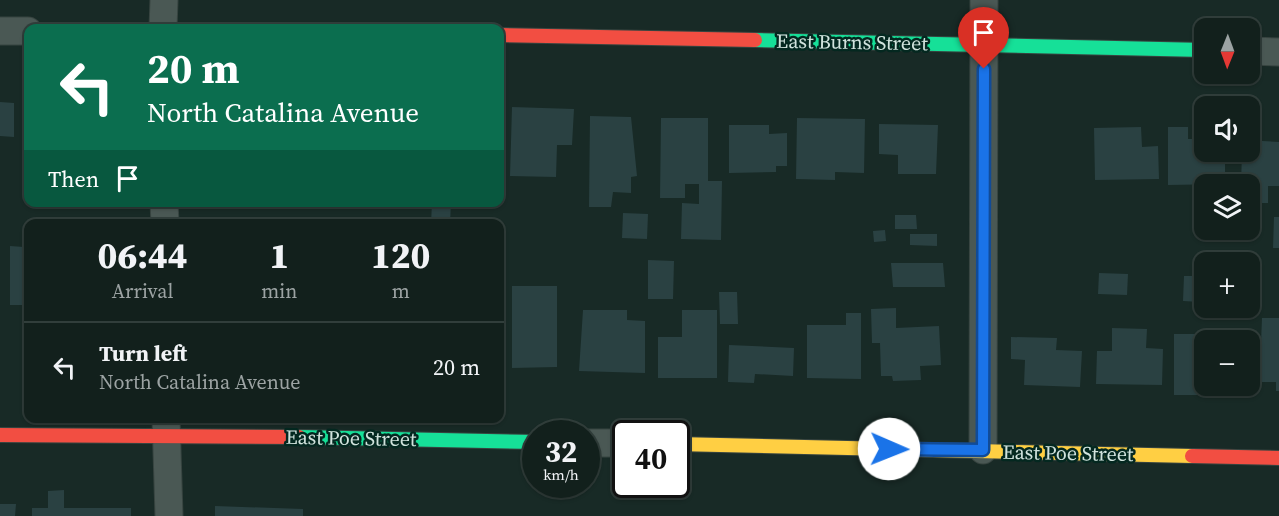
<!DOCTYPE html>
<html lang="en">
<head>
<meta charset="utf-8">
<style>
	:root { --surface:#12201c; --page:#1f2d29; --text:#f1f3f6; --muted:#9ca3a3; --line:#313e3b }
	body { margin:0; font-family:"Source Serif 4",serif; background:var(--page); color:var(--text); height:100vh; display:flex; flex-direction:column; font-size:22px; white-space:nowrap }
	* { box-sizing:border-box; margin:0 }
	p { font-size:20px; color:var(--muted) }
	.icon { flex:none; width:33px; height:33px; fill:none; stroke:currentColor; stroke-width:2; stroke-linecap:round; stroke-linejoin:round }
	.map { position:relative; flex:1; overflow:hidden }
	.panel { position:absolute; left:24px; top:219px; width:480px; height:204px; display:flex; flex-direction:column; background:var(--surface); border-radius:12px; box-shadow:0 2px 4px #0004,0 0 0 2px var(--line) }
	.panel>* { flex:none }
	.top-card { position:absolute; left:24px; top:24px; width:480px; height:183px; border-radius:12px; box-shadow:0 2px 4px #0004,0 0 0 2px var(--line); background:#0b6e4f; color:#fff; overflow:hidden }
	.needle { width:39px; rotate:181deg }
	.tools { position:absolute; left:1194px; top:18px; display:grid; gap:12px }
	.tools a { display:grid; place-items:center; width:66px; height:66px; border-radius:12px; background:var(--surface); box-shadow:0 2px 4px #0004,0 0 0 2px var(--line); font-size:30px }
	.speed { position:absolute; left:522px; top:420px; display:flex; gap:12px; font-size:30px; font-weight:700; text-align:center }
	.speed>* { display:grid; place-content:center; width:78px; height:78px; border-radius:50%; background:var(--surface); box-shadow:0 2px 4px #0004,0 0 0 2px var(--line); line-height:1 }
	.speed small { font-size:15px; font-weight:400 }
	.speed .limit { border:3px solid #111; border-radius:9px; background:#fff; color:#111 }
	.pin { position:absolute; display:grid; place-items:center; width:51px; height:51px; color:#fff; margin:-62px -26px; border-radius:50% 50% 50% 0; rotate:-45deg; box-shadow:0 0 6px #0007 }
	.pin .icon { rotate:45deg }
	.me { position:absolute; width:66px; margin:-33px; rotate:91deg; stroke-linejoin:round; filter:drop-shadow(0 0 4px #0008) }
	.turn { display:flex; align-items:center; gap:21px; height:126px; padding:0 24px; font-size:27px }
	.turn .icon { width:78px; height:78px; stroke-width:2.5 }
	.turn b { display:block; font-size:42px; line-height:51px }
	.then { display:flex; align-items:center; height:57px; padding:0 24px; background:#0003; gap:12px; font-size:22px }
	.eta { display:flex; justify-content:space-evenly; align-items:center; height:102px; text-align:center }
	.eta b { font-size:36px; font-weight:800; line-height:42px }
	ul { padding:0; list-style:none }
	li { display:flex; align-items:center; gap:18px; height:90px; padding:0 24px; border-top:2px solid var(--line) }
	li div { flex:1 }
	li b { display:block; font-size:22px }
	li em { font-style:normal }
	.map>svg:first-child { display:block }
	.building { fill:#2a4142 }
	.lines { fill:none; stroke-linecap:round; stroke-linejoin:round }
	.street-casing { stroke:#374440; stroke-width:29 }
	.fast-casing { stroke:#374440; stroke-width:16 }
	.slow-casing { stroke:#374440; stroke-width:16 }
	.jam-casing { stroke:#374440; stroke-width:16 }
	.street { stroke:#4a5854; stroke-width:27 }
	.fast { stroke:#16e098; stroke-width:14 }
	.slow { stroke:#ffcf43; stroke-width:14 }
	.jam { stroke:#f24e42; stroke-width:14 }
	.route-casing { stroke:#114b97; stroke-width:15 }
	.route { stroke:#1a73e8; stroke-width:10 }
	.labels { text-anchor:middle; stroke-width:5; stroke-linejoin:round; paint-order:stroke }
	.street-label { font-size:20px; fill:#d1e3dd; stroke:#042820 }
</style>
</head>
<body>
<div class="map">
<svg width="1279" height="516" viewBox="0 0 1279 516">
	<rect width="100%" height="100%" fill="#182a26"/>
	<g class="building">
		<path d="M 0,102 L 14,103 L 14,137 L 0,136 Z"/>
		<path d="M 512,107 L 574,109 L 572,145 L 557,145 L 556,177 L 510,176 Z"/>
		<path d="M 590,116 L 631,117 L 637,176 L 631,177 L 631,193 L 613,192 L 611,207 L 589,207 Z"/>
		<path d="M 661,118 L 708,118 L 708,181 L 722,181 L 721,240 L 681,239 L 682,203 L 699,204 L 699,184 L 685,184 L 685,198 L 660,198 Z"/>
		<path d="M 797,118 L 865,119 L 864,173 L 835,172 L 835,180 L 796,179 Z"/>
		<path d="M 879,124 L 938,125 L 936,174 L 898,174 L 898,155 L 879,154 Z"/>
		<path d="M 729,125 L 769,125 L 769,134 L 787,133 L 787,166 L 776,166 L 776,172 L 729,173 Z"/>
		<path d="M 1250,125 L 1262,125 L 1262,141 L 1279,142 L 1279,186 L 1268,186 L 1268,203 L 1250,203 L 1250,184 L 1241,184 L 1242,152 L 1250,152 Z"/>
		<path d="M 1141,127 L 1142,147 L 1158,146 L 1159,179 L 1095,180 L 1094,128 Z"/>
		<path d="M 1168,127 L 1188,127 L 1188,139 L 1204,139 L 1204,152 L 1225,152 L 1225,184 L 1168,185 Z"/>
		<path d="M 432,202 L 451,202 L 450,224 L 431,224 Z"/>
		<path d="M 623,213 L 648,214 L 647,239 L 622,238 Z"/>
		<path d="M 895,215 L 916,215 L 917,229 L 895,229 Z"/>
		<path d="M 1274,217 L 1279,217 L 1279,248 L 1273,248 Z"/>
		<path d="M 885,230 L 886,241 L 874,242 L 873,231 Z"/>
		<path d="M 910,234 L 937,234 L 937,246 L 910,245 Z"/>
		<path d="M 10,246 L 24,247 L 23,305 L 10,305 Z"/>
		<path d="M 648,260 L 674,261 L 673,299 L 648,299 Z"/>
		<path d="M 891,263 L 943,263 L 945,287 L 893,287 Z"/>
		<path d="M 1099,273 L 1128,274 L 1127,295 L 1098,294 Z"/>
		<path d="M 1184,276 L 1204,276 L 1204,297 L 1200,297 L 1201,302 L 1183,301 Z"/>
		<path d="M 512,286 L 557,286 L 557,367 L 512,368 Z"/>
		<path d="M 719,292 L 737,292 L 738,324 L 720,324 Z"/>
		<path d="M 896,308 L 896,328 L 939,326 L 941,365 L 920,366 L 921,380 L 893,381 L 892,376 L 881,376 L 880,343 L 872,343 L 871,309 Z"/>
		<path d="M 583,310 L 627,310 L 627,320 L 645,321 L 645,373 L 579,371 Z"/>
		<path d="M 682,310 L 717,310 L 717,378 L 658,378 L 658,337 L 682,337 Z"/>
		<path d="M 846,313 L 861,313 L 861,379 L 807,378 L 807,325 L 846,325 Z"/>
		<path d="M 1262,318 L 1279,318 L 1279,391 L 1276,391 L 1276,382 L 1250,382 L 1250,343 L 1261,343 Z"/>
		<path d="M 1112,328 L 1147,329 L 1146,348 L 1163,349 L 1162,385 L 1096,384 L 1097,351 L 1112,351 Z"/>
		<path d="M 1174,334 L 1219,334 L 1218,340 L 1204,340 L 1204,387 L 1198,387 L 1198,395 L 1174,395 Z"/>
		<path d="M 1011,337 L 1057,338 L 1056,350 L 1082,351 L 1080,387 L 1024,385 L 1025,360 L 1011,359 Z"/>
		<path d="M 729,345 L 794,348 L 793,376 L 755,374 L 754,383 L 728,382 Z"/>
		<path d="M 64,490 L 64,508 L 131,508 L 131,516 L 32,516 L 32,508 L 48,508 L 48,491 Z"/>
		<path d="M 0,504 L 16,504 L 15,516 L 0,516 Z"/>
		<path d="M 215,506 L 303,509 L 303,516 L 215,516 Z"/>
	</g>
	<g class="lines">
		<defs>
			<g id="street">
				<path d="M 163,28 L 164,0"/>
				<path d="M 0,31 L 28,31"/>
				<path d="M 1250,51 L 1279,52"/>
				<path d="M 164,202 L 165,224"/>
				<path d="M 166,418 L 169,516"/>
				<path d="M 586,443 L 626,443"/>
				<path d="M 983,450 L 984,0"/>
			</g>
			<g id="fast">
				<path d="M 755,40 L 1204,50"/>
				<path d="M 299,437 L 536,442"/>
			</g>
			<path id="slow" d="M 676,444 L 1192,456"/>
			<g id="jam">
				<path d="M 500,35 L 755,40"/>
				<path d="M 0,435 L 299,437"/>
				<path d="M 1192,456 L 1279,458"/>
			</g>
		</defs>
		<use href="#street" class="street-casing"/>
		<use href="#fast" class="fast-casing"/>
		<use href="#slow" class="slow-casing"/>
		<use href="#jam" class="jam-casing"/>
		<use href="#street" class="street"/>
		<use href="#fast" class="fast"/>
		<use href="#slow" class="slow"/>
		<use href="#jam" class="jam"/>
	</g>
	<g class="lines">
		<defs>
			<path id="route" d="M 889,449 L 983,450 L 984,69"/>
		</defs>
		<use href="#route" class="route-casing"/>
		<use href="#route" class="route"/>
	</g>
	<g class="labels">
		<g class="street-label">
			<text transform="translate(852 42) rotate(1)" y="7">East Burns Street</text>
			<text transform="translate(351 438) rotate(1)" y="7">East Poe Street</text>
			<text transform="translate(1068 453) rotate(1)" y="7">East Poe Street</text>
		</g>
	</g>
</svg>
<div class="tools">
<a><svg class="needle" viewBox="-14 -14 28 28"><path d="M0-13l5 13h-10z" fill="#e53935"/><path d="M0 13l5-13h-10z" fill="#9ca3a3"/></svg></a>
<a><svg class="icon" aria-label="sound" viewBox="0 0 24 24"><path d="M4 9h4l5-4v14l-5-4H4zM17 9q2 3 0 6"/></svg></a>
<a><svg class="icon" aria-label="layers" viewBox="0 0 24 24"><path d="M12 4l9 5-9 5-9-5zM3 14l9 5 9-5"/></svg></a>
<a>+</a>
<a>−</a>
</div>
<div class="speed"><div>32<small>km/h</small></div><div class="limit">40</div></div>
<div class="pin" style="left:984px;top:69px;background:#d93025"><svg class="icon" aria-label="arrive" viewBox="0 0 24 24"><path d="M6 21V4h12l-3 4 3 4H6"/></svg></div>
<svg class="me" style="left:889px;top:449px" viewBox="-20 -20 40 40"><circle r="19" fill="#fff"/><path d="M0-13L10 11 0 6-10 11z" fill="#1a73e8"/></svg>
<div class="top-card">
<div class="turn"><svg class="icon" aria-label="left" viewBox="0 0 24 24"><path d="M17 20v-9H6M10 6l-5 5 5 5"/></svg><div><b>20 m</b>North Catalina Avenue</div></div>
<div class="then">Then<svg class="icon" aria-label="arrive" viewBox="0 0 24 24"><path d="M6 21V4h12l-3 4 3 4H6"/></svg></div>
</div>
<section class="panel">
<div class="eta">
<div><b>06:44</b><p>Arrival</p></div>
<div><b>1</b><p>min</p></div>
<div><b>120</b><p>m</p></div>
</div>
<ul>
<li><svg class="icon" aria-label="left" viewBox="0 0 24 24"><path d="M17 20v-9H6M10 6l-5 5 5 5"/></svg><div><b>Turn left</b><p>North Catalina Avenue</p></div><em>20 m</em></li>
</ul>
</section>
</div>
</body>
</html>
